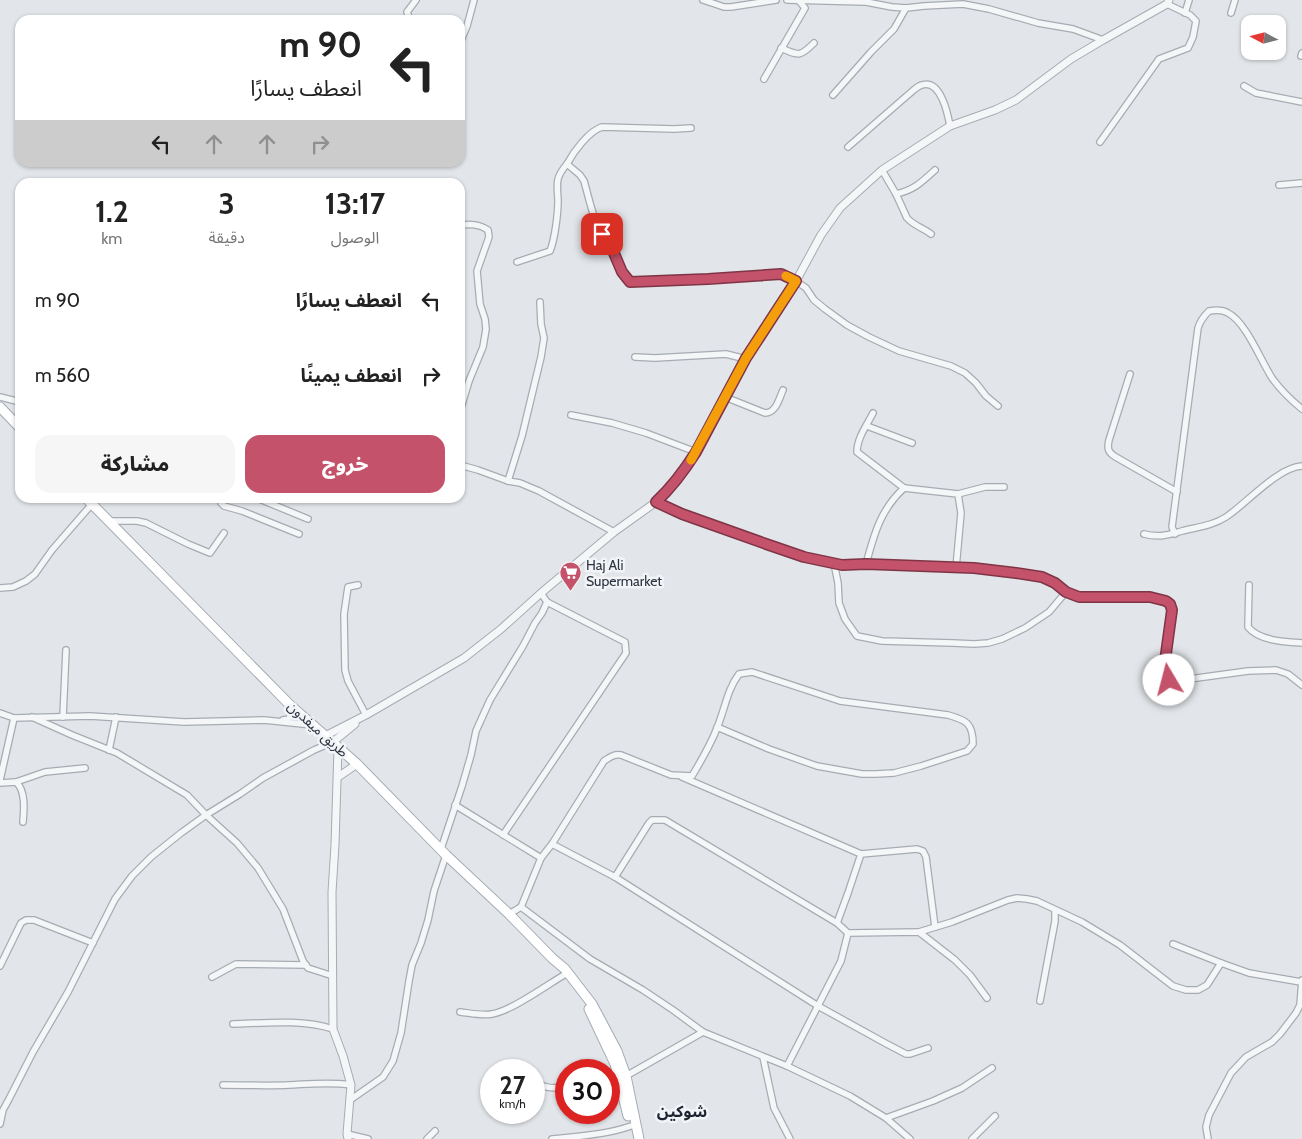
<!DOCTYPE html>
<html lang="ar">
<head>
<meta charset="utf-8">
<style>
	:root { --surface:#fff; --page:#f6f6f6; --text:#222; --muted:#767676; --accent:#c4526b }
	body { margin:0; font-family:Cabin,"Noto Sans Arabic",sans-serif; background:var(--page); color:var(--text); direction:rtl; height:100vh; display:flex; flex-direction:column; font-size:19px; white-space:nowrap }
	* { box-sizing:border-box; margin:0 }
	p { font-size:16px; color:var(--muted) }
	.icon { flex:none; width:28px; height:28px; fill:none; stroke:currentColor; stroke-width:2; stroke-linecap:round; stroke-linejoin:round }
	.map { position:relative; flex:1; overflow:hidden; direction:ltr }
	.details { position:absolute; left:15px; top:178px; width:450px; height:325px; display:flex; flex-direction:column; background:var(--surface); border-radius:15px; box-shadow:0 1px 4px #0004; direction:rtl }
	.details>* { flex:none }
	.guide { position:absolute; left:15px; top:15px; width:450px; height:152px; border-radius:15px; box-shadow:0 1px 4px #0004; direction:rtl; background:#fff; color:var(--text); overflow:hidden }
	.needle { width:32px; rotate:277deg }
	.controls { position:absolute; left:1241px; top:15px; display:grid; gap:10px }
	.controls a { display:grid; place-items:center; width:45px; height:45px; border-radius:10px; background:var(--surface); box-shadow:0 1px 4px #0004; font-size:25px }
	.speed { position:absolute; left:480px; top:1059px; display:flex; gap:10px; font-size:25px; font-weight:700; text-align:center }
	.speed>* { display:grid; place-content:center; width:65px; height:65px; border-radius:50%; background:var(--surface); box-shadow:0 1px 4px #0004; line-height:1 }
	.speed small { font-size:12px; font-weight:400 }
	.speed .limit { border:8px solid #d22; background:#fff; color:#111 }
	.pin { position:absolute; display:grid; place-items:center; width:42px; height:42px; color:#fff; margin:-21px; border-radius:10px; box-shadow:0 2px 8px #0006 }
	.me { position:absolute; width:55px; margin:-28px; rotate:352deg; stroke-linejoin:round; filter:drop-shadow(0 0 4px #0008) }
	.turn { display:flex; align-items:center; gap:18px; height:105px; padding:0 20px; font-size:22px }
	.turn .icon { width:65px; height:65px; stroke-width:2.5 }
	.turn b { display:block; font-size:35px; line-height:42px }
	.lanes { display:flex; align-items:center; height:48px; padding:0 20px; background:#0003; justify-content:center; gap:25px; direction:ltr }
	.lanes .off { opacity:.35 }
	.eta { display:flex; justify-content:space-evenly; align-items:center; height:85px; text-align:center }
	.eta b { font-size:30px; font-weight:800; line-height:35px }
	.action { display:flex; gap:10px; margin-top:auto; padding:10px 20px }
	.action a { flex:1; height:58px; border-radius:15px; background:var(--accent); color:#fff; font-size:20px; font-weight:800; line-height:58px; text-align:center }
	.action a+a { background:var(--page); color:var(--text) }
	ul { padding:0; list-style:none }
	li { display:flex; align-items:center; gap:15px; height:75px; padding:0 20px }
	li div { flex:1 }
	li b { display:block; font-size:19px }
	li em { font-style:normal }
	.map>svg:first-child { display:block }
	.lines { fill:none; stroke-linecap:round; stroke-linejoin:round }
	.minor-casing { stroke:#a7acb3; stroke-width:8 }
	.tertiary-casing { stroke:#a7acb3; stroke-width:9 }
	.primary-casing { stroke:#a2abb4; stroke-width:11 }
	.minor { stroke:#f5f6f8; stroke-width:5.5 }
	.tertiary { stroke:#f5f6f8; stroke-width:7 }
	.primary { stroke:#fff; stroke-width:9 }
	.route-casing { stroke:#7f3546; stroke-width:12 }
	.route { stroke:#c4526b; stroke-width:9 }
	.slow { stroke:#f59e0b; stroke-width:9 }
	.labels { text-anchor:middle; stroke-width:5; stroke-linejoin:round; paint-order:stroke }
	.poi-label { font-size:14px; fill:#2b3440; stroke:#f2f4f7; text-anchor:start }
	.street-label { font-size:14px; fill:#2b3440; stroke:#f2f4f7 }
	.quarter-label { font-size:16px; font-weight:bold; fill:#1e2531; stroke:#f2f4f7 }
</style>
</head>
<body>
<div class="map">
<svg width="1302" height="1139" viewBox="0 0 1302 1139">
	<rect width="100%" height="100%" fill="#e2e5e9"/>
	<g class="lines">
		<defs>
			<g id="minor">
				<path d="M 703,0 L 724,7 L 731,7 L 776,0"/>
				<path d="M 787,0 L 866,2 L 892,7 L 906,8 L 924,6 L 963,4 L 989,9 L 1038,23 L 1073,29 L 1103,40"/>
				<path d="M 1185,13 L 1189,0"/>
				<path d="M 1231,13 L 1235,0"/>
				<path d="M 410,20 L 407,12 L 416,0"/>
				<path d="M 460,43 L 467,26 L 474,0"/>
				<path d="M 781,48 C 799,56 800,57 814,43"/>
				<path d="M 1301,56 L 1302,53"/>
				<path d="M 764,79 L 805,8 L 799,1"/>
				<path d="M 1244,86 L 1256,93 L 1302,102"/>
				<path d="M 833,95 L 871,52 L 894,29 L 906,8"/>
				<path d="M 691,128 L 674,129 L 602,127 C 589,131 574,151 567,164 L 580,175 L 584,181 C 589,198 593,219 601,234 C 605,241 611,246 615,253 C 619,263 621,279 633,282 L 781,274 L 796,281"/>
				<path d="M 1100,142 L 1159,59 L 1188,48 L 1193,37 L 1196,21 L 1190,15 L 1167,4"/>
				<path d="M 848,147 L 909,94 C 913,91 917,86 922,85 C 941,79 948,115 950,126"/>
				<path d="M 882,170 L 896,194 L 907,218 C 913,225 923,228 931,234"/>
				<path d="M 1279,185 L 1302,183"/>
				<path d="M 896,194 C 914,190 922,182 935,170"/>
				<path d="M 460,225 C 471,224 479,224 488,230 L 489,237 L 477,271 L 480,304 L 485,319 L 486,329 L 483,347 L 469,381 L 460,411"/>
				<path d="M 517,262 L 550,251 C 555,239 558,213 558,200 C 557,183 555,178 567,164"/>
				<path d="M 796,281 L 806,288 L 814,300 L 825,309 L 847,325 L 869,337 L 899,351 L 951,366 L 965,373 L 976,383 L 986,396 L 998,406"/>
				<path d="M 635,357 L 655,358 L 726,354 L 746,359"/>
				<path d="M 1130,374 L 1109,440 C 1107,448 1108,452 1114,456 L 1177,492"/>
				<path d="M 0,397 L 20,402"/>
				<path d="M 725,397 L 765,413 C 776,413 779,399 783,390"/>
				<path d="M 873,413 C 867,425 857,438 857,452 L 904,488"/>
				<path d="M 571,415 L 612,423 L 646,433 L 696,452"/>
				<path d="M 867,426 L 912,443"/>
				<path d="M 460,465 L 478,470 L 508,481 L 520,483 L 539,491 L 614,532"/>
				<path d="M 508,481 L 522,436 L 541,357 L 544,338 L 541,324 L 540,302"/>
				<path d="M 958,494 L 985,487 L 1004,487"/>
				<path d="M 221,498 L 221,503 L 224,506 L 242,511 L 299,534"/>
				<path d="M 257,498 L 308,519"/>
				<path d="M 656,502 L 683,514 L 769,545 L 804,557 L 842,565 L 866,564 L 973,568 L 1016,573 L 1042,577 L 1055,583 L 1066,592 L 1079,597 L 1150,597 L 1166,601 L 1170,604 L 1172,610 L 1164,668 C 1164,677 1166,680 1175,681 L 1248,671 L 1276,670 L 1288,674 L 1302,685"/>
				<path d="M 110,521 L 137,521 L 146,523 L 188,544 L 210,553 L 224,533"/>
				<path d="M 1144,534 C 1159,538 1167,535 1182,531 C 1197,527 1212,526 1226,517 C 1246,504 1278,467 1302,466"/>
				<path d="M 1175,534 L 1172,527 L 1198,328 C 1200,321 1204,316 1209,311 C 1215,310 1223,310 1228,313 C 1246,322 1261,361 1272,378 C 1280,389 1291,400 1302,409"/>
				<path d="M 834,563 L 838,583 L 839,603 L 845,619 L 857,636 L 882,641 L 953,643 L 974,644 L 988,643 L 1002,639 L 1025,628 L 1049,612 L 1066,592"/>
				<path d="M 866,564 C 874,535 880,510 904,488 L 958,494 L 961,513 L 956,568"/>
				<path d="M 358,585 L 348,587 L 344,614 L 345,670 L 348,681 L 366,715"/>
				<path d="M 1249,585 L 1248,627 C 1259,641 1286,642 1302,643"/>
				<path d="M 0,588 L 13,587 L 26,581 L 35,574 L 52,550 L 92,504"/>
				<path d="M 0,713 L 14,718 L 90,716 L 184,722 L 264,720 L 312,725"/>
				<path d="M 32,717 L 72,735 L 117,753 L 187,795 L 206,815 L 237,843 L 258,868 L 283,909 L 303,961 L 308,968 L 333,976"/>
				<path d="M 63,717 L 66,650"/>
				<path d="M 283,720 L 289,719 L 290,716 L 291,706"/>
				<path d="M 109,750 L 116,717"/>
				<path d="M 682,777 L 861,854 L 848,893 L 837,923"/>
				<path d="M 0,780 L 14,718"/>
				<path d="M 16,782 L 45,772 L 85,768"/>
				<path d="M 0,783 L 16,782 C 26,791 24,810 23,822"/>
				<path d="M 455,805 L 541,858 L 552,844 L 604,761 C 610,757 614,754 621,755 L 671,775 L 692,776 C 701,761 711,744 717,728 C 725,709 727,690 739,674 L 752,672 L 840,701 L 948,715 C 966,720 973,723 973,744 L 967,751 L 921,766 L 894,773 L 876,774 L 862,774 L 817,766 L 769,749 L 717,727"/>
				<path d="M 503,835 L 626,653 L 625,642 L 547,602 L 541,593"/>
				<path d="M 552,844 L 615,877"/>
				<path d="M 441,849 L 462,786 L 471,755 L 476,731 L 490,700 L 523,646 L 535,623 L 542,613 L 547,602"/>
				<path d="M 861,854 L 917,849 L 923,851 L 926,857 L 935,927"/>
				<path d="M 521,907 L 590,959 L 643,990 L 673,1010 L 703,1032 L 626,1076"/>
				<path d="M 509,914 L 521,907 L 541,858"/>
				<path d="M 919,932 L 952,922 L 1008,900 L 1017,898 L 1027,899 L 1037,901 L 1082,922 L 1120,945 L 1173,986 L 1186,990 L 1198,990 L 1207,985 L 1221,963 L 1249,973 L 1301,982"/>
				<path d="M 1173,944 L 1221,963"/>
				<path d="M 0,966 L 21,923 L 26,920 L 34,920 L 93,943"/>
				<path d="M 212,977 L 236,964 L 306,965"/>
				<path d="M 1040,1001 L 1055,921 L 1055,910"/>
				<path d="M 460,1012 C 470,1013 482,1016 492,1014 C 511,1011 547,985 564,975"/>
				<path d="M 233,1024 C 266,1023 301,1019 333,1029"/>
				<path d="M 703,1032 L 787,1066 L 850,1096 L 886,1118 L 933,1101 L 962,1088 L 992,1068"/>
				<path d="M 928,1048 L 910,1054 L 906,1054 L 885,1043 L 818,1006 L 615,877 L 649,823 L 652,820 L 665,820 L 837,923 L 848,933 L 919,932 L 955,960 L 970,975 L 987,998"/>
				<path d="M 763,1057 L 774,1108 L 790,1139"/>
				<path d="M 787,1066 L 841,961 L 848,933"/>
				<path d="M 534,1082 C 548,1089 551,1088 566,1087"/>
				<path d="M 609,1084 L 620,1080"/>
				<path d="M 223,1085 C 245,1085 267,1086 289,1085 C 311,1084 329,1082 351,1085"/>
				<path d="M 350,1100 L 383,1077 L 393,1061 L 401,1033 L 409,981 L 412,965 L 421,943 L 428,920 L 434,891 L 446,855"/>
				<path d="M 886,1118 L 910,1139"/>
				<path d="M 0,1124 L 3,1110 L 9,1099 L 33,1052 L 68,992 L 115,899 L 132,876 L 151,857 L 181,833 L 206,815 L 240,794 L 263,778 L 314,750 L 333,742"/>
				<path d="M 347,1134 L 368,1139"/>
				<path d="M 427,1139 L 435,1131"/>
				<path d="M 552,1139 C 579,1136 605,1135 631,1126"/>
				<path d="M 972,1139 L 995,1116"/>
				<path d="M 1208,1139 L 1206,1127 L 1209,1115 L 1231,1073 L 1246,1057 L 1272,1042 L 1280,1034 L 1296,1013 L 1300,1005 L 1302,980"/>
			</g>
			<g id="tertiary">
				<path d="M 325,736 L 366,715 L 464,658 L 501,629 L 541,593 L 614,532 L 656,502 L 667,491 L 676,480 L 696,452 L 746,359 L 796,281 L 821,235 L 840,208 L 882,170 L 950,126 L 995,110 L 1016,100 L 1071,59 L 1103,40 L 1167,4 L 1169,0"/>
				<path d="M 333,742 L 355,724"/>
				<path d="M 338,748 L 335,845 L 332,892 L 333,1029 L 343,1056 L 351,1085 L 347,1134 L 348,1139"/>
				<path d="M 338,777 L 357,764"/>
			</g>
			<g id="primary">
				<path d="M 0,407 L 20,428"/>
				<path d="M 86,498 L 291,706 L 357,764 L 446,855 L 509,914 L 552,958 L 565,969 L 592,1004 L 617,1051 L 626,1076 L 639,1139"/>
				<path d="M 589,1009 L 615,1064 L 628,1116"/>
			</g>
		</defs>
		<use href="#minor" class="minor-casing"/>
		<use href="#tertiary" class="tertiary-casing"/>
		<use href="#primary" class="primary-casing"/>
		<use href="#minor" class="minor"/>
		<use href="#tertiary" class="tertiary"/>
		<use href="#primary" class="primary"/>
	</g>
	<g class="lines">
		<defs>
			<path id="route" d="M 602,234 L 611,246 L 622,272 L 630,282 L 708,279 L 781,274 L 796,281 L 746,358 L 696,452 C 684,471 672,487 656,502 L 682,514 L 769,545 L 804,557 L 842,565 L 866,564 L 974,568 L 1016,573 L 1042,577 L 1055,583 L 1066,592 L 1079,597 L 1150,597 L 1166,601 L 1170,604 L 1172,610 L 1164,668 C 1164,674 1164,677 1169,680"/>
		</defs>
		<use href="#route" class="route-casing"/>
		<use href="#route" class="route"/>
		<path class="slow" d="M 691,460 L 746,358 L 796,281 L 786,276"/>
	</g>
	<defs>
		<symbol id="supermarket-pin" viewBox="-11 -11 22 30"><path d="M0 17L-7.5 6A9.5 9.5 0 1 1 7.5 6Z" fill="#c4526b" stroke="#f2f4f7"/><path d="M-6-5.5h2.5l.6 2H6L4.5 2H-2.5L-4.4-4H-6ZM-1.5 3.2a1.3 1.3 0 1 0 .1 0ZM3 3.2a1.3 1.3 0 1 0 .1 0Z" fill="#fff"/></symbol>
	</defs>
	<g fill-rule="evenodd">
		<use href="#supermarket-pin" x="558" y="560" width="25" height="34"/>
	</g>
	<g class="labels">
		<g class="poi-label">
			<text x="586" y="570">Haj Ali<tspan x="586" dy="16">Supermarket</tspan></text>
		</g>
		<g class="street-label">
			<text transform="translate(318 729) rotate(42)" y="5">طريق ميفدون</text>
		</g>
		<g class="quarter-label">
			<text x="682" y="1117">شوكين</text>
		</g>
	</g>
</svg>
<div class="controls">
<a><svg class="needle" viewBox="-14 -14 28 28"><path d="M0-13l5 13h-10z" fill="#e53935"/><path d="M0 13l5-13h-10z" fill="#767676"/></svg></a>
</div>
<div class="speed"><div>27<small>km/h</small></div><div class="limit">30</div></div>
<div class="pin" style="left:602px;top:234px;background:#d93025"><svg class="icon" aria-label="arrive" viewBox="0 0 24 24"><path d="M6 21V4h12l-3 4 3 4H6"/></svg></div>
<svg class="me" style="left:1169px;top:680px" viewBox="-20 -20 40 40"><circle r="19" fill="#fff"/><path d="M0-13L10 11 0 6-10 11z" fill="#c4526b"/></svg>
<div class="guide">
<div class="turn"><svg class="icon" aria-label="left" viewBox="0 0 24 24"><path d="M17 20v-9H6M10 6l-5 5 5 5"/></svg><div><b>90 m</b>انعطف يسارًا</div></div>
<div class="lanes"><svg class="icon" aria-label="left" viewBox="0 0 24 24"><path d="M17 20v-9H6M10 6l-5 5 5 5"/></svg><svg class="icon off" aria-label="ahead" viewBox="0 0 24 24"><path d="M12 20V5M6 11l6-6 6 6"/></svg><svg class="icon off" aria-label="ahead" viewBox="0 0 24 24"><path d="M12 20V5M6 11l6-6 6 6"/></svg><svg class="icon off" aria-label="right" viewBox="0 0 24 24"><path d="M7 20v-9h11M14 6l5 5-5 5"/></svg></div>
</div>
<section class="details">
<div class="eta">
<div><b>13:17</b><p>الوصول</p></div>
<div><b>3</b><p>دقيقة</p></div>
<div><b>1.2</b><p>km</p></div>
</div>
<ul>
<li><svg class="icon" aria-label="left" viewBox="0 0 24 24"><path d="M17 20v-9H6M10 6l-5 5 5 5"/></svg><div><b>انعطف يسارًا</b></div><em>90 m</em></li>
<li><svg class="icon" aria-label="right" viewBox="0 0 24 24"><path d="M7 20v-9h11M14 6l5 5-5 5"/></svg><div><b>انعطف يمينًا</b></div><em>560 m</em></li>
</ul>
<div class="action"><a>خروج</a><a>مشاركة</a></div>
</section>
</div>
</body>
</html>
